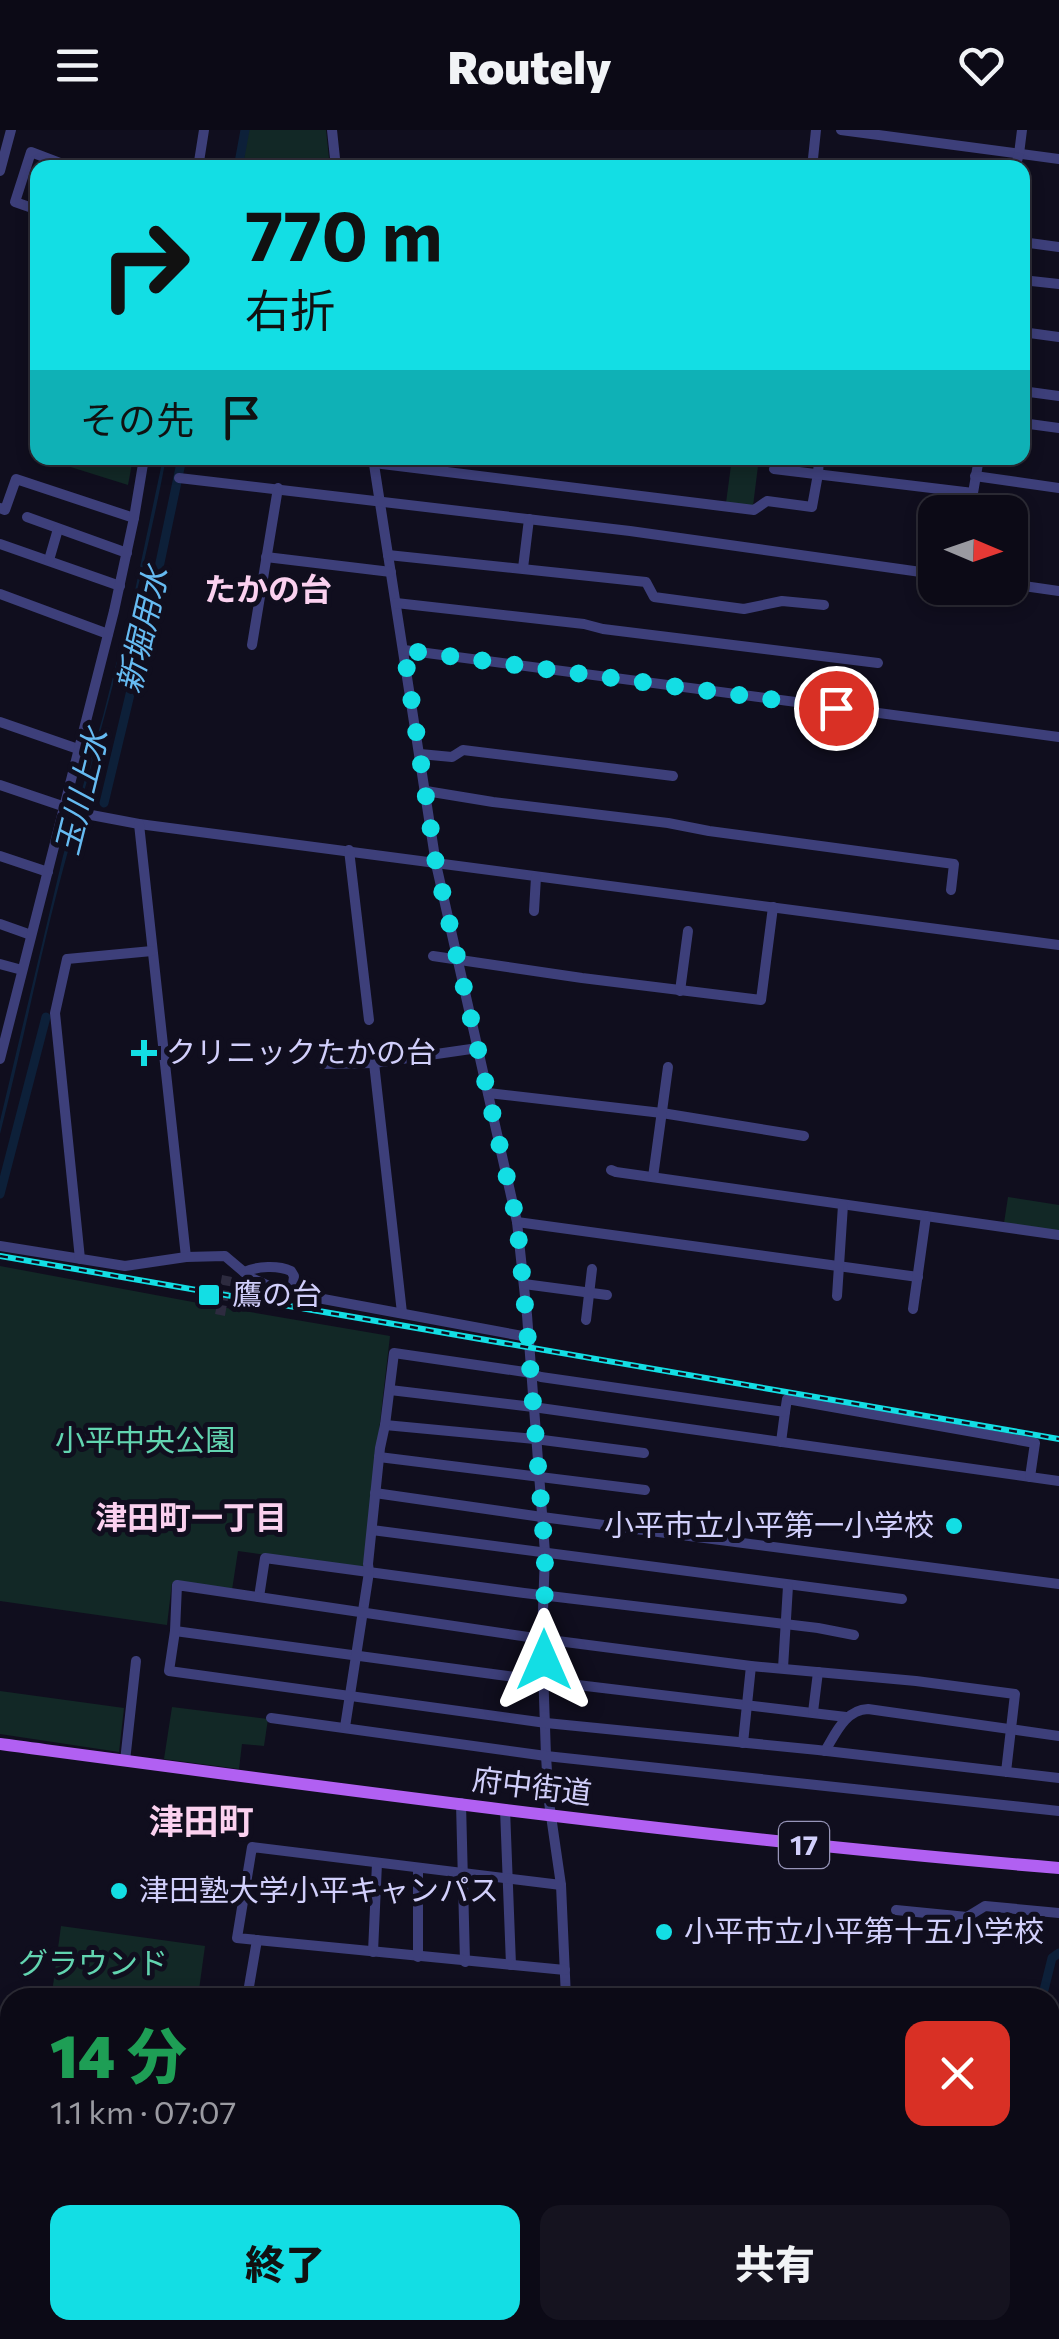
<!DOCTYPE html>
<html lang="ja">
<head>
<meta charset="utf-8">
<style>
	:root { --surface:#0c0a16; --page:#15131f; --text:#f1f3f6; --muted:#9a9aa1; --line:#2c2b35; --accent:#13dee4 }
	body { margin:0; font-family:Commissioner,"Noto Sans JP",sans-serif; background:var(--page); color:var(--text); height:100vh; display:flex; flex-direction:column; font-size:38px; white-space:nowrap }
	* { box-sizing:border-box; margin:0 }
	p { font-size:32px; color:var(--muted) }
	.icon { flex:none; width:55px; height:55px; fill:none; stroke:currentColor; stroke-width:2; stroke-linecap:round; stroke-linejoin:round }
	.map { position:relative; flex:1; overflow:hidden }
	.drawer { position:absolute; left:0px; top:1858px; width:1060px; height:352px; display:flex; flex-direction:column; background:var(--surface); border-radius:30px 30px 0 0; box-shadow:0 5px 15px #0003,0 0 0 2px var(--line) }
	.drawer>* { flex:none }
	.top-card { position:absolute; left:30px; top:30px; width:1000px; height:305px; border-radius:20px; box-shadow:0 5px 15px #0003,0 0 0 2px var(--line); background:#13dee4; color:#111; overflow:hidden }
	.needle { width:65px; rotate:92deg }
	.fabs { position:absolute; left:918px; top:365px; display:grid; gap:20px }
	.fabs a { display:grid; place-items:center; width:110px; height:110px; border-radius:20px; background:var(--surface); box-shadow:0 5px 15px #0003,0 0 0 2px var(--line); font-size:50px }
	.pin { position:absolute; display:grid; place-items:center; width:85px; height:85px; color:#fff; margin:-42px; border:5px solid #fff; border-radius:50%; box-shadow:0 2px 10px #0007 }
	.me { position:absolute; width:110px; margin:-55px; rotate:0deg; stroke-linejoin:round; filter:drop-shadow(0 0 8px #0008) }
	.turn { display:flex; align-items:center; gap:35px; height:210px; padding:0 50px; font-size:45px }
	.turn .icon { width:130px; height:130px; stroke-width:2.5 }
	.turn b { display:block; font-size:70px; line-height:85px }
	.then { display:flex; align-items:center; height:95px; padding:0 50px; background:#0003; gap:20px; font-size:38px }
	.round { display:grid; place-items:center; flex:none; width:105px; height:105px; border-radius:20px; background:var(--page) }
	.overview { display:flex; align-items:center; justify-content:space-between; height:170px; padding:0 50px }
	h1 { font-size:60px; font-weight:800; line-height:75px; color:#1e9e55 }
	.cta { display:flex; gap:20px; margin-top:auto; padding:20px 50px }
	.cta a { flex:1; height:115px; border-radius:20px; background:var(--accent); color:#111; font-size:40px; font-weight:800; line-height:115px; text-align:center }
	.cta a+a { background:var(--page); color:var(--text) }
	header { display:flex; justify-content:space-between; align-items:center; height:130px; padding:0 50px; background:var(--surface); font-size:45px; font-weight:800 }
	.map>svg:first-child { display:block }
	.green { fill:#122826 }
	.water { fill:#0d2039 }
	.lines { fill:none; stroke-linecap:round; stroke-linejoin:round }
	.canal { stroke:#0d2039; stroke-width:9 }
	.minor-tunnel { stroke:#2d2b3f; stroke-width:10; stroke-dasharray:10 5; stroke-linecap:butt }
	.minor { stroke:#3d3f7a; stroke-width:10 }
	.major { stroke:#b160f2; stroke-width:12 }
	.rail-casing { stroke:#13dee4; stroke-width:6 }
	.rail { stroke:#100e1e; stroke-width:2.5; stroke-dasharray:8; stroke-linecap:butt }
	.route { stroke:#13dee4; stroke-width:18; stroke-dasharray:0 32.4 }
	.poi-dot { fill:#13dee4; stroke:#100e1e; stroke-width:4 }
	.labels { text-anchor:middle; stroke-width:10; stroke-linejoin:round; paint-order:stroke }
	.shield { fill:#100e1e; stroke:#9795b9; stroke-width:2.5 }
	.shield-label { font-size:28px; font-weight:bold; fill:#d1cffb }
	.poi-label { font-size:30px; fill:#d1cffb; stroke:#100e1e; text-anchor:start }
	.park-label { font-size:30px; fill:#62d4b0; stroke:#100e1e }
	.street-label { font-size:30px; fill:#d1cffb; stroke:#100e1e }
	.neighbourhood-label { font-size:32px; font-weight:bold; fill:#fbd1ef; stroke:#100e1e }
	.water-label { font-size:32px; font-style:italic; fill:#66bbf2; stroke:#100e1e }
	.quarter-label { font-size:35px; font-weight:bold; fill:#fbd1ef; stroke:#100e1e }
</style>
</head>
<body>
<header><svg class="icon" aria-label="menu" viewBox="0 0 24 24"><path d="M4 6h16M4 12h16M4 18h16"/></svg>Routely<svg class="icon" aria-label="heart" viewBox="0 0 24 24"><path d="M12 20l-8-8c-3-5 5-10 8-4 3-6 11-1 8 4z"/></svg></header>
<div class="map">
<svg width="1059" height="2209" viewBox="0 0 1059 2209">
	<rect width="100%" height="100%" fill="#100e1e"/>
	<g class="green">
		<path d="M 247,0 L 326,0 L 330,37 L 243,37 Z"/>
		<path d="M 42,328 L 133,328 L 128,355 Z"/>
		<path d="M 732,328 L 759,328 L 753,376 L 726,373 Z"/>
		<path d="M 1008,1067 L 1059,1075 L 1059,1101 L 1004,1093 Z"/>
		<path d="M 0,1136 L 209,1175 L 390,1206 L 363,1439 L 238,1421 L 232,1460 L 172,1453 L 167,1495 L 0,1471 Z"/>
		<path d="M 0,1561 L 124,1578 L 119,1622 L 0,1604 Z"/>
		<path d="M 172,1577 L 268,1589 L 264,1616 L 242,1614 L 239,1639 L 164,1629 Z"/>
		<path d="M 61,1796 L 205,1816 L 198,1867 L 80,1868 L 52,1863 Z"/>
	</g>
	<path class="water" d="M 163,328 L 166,328 C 141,461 103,590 68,721 C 42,814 24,910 0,1004 L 0,991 L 63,726 L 103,586 L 136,456 Z"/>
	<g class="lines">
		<g class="canal">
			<path d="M 238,38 L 245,0"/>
			<path d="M 104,673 L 149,485 L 182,328"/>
			<path d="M 0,1064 L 46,887"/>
			<path d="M 1042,1868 L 1052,1828 L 1059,1823"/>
			<path d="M 1050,2062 L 1059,2063"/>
		</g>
		<path class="minor-tunnel" d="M 220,1185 L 227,1146"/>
		<g class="minor">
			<path d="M 332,0 L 336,38"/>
			<path d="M 841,0 L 1059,29"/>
			<path d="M 198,38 L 204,0"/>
			<path d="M 812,38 L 816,0"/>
			<path d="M 1015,38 L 1019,24 L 1022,0"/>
			<path d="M 0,41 L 11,0"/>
			<path d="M 38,80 L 15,72 L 31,22 L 73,38"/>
			<path d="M 1022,112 L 1059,117"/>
			<path d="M 1022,150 L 1059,154"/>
			<path d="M 1022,202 L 1059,207"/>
			<path d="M 1022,261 L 1059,266"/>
			<path d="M 1022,293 L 1059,298"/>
			<path d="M 373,328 L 436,734 L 517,1092 L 527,1185 L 545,1423 L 542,1509 L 546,1626 L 549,1672 L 561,1755 L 566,1868"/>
			<path d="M 374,333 L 754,380 L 767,371 L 812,377 L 818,344 L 819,328"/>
			<path d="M 774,339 L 973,363 L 979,328"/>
			<path d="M 975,346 L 1059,358"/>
			<path d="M 179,348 L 630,401 L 935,444"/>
			<path d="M 0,378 L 5,380 L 16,349 L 134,388"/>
			<path d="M 27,387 L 127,423"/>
			<path d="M 0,414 L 120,456"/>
			<path d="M 388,425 L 646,452 L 654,467 L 744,479 L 782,471 L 824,475"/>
			<path d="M 266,427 L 391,442"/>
			<path d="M 49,430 L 58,399"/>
			<path d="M 523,438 L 529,389"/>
			<path d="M 1010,454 L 1059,461"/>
			<path d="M 0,464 L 108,504"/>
			<path d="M 396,473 L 584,494 L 603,499 L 878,533"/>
			<path d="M 252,515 L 278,358"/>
			<path d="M 404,520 L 1059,607"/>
			<path d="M 0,592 L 78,619"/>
			<path d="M 420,624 L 452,627 L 463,620 L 673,646"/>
			<path d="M 0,655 L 86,684 L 139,694 L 1059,815"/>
			<path d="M 426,661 L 493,672 L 668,693 L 709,701 L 954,734 L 951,760"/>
			<path d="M 139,694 L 186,1127"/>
			<path d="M 349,720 L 369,890"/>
			<path d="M 0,726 L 48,742"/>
			<path d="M 534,781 L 536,747"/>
			<path d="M 0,794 L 31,805"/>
			<path d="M 433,826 L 582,848 L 761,870 L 773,777"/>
			<path d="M 0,834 L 22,840"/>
			<path d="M 680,861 L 688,801"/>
			<path d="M 0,929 L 114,481 L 134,388 L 144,328"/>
			<path d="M 374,933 L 402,1183"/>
			<path d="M 322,934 L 374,933 L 478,918"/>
			<path d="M 488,963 L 662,983 L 804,1006"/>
			<path d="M 611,1040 L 616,1042 L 1059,1105"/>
			<path d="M 653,1047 L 668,937"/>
			<path d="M 517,1092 L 918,1147"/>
			<path d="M 0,1116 L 125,1136 L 186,1127 L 225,1126 L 251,1148 L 280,1161 L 528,1207"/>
			<path d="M 80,1129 L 55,883 L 67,829 L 152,821"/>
			<path d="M 244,1142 C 258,1136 278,1135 291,1141 L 294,1146 L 292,1163"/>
			<path d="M 524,1154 L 607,1165"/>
			<path d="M 837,1166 L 843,1075"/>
			<path d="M 913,1179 L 926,1086"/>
			<path d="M 586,1190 L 592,1139"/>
			<path d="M 390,1260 L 533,1277 L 1059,1351"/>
			<path d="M 385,1295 L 535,1309 L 644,1323"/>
			<path d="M 781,1312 L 785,1282"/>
			<path d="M 379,1327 L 645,1360"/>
			<path d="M 375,1363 L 542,1387 L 1059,1454"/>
			<path d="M 372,1400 L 902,1469"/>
			<path d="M 259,1467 L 265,1428 L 524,1463 L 818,1498 L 854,1505"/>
			<path d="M 175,1501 L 544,1551 L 846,1587"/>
			<path d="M 783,1538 L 788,1456"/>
			<path d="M 813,1582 L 818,1542"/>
			<path d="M 271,1588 L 546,1626 L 1059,1681"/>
			<path d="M 345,1597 L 369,1442 L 368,1434 L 380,1318 L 385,1295 L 394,1223 L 525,1242 L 541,1247 L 785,1282 L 787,1269 L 1035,1313 L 1030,1347"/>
			<path d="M 743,1613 L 751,1536"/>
			<path d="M 825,1621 C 836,1603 845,1580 868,1579 L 1059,1606"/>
			<path d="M 125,1631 L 136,1531"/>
			<path d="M 1006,1642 L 1015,1564 L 916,1551 L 751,1536 L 542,1509 L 177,1455 L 175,1501 L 169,1541 L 546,1593 L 818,1620 L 1059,1648"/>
			<path d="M 461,1673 L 465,1832"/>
			<path d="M 505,1679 L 511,1835"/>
			<path d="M 561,1755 L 252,1717 L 237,1808 L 565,1840"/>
			<path d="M 896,1780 L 967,1787 L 985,1776 L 1059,1783"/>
			<path d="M 373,1822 L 377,1733"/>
			<path d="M 418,1827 L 418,1738"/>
			<path d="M 247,1868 L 257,1810"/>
			<path d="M 1050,1882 L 1059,1882"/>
			<path d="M 1050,1961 L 1059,1961"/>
			<path d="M 0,1962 L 10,1963"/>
			<path d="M 1050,2034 L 1059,2034"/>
			<path d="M 0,2040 L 10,2040"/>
			<path d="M 0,2146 L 10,2145"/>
			<path d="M 363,2200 L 363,2209"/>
			<path d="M 593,2200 L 595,2209"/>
			<path d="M 63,2209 L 146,2200"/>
		</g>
		<path class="major" d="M 0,1614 C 352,1661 705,1709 1059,1738"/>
		<defs>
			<path id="rail" d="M 0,1126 L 1059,1309"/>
		</defs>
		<use href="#rail" class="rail-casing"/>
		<use href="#rail" class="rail"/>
	</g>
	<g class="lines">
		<path class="route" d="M 544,1530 L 545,1423 L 526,1186 L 517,1092 L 436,734 L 404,520 L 836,578"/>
	</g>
	<g class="poi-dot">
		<path d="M139 908h10v10h10v10h-10v10h-10v-10h-10v-10h10z"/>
		<rect x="197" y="1153" width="24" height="24" rx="5"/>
		<circle cx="954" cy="1396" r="10"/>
		<circle cx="119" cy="1761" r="10"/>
		<circle cx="664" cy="1802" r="10"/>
	</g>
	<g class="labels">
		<rect class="shield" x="779" y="1692" width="50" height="46" rx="8"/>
		<g class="shield-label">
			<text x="804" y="1725">17</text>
		</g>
		<g class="poi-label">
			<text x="166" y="933">クリニックたかの台</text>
			<text x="232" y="1175">鷹の台</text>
			<text x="934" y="1406" text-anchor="end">小平市立小平第一小学校</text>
			<text x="139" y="1771">津田塾大学小平キャンパス</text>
			<text x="684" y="1812">小平市立小平第十五小学校</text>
		</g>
		<g class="park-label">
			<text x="145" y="1321">小平中央公園</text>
			<text x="93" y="1844">グラウンド</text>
		</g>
		<g class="street-label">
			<text transform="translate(532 1657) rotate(7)" y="10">府中街道</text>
		</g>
		<g class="neighbourhood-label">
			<text x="268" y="471">たかの台</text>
			<text x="191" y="1399">津田町一丁目</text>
		</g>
		<g class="water-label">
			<text transform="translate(143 500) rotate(-77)" y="11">新堀用水</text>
			<text transform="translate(82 662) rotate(-76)" y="11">玉川上水</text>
		</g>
		<g class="quarter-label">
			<text x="201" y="1704">津田町</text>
		</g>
	</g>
</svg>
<div class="fabs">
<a><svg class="needle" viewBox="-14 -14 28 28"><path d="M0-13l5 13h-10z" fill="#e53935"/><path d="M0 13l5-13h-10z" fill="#9a9aa1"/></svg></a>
</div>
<div class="pin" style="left:836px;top:578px;background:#d93025"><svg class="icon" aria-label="arrive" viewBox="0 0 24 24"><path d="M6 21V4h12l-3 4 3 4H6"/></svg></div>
<svg class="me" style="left:544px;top:1530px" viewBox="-20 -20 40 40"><path d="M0-17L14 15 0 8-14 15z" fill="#13dee4" stroke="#fff" stroke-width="4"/></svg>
<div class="top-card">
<div class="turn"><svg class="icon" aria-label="right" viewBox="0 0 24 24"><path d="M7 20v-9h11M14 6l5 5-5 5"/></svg><div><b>770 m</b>右折</div></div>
<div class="then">その先<svg class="icon" aria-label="arrive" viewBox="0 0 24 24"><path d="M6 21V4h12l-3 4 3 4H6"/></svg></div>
</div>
<section class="drawer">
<div class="overview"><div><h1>14 分</h1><p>1.1 km · 07:07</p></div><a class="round" style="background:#d93025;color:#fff"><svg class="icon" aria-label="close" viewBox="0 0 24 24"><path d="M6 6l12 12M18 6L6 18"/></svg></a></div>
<div class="cta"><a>終了</a><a>共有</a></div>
</section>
</div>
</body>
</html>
